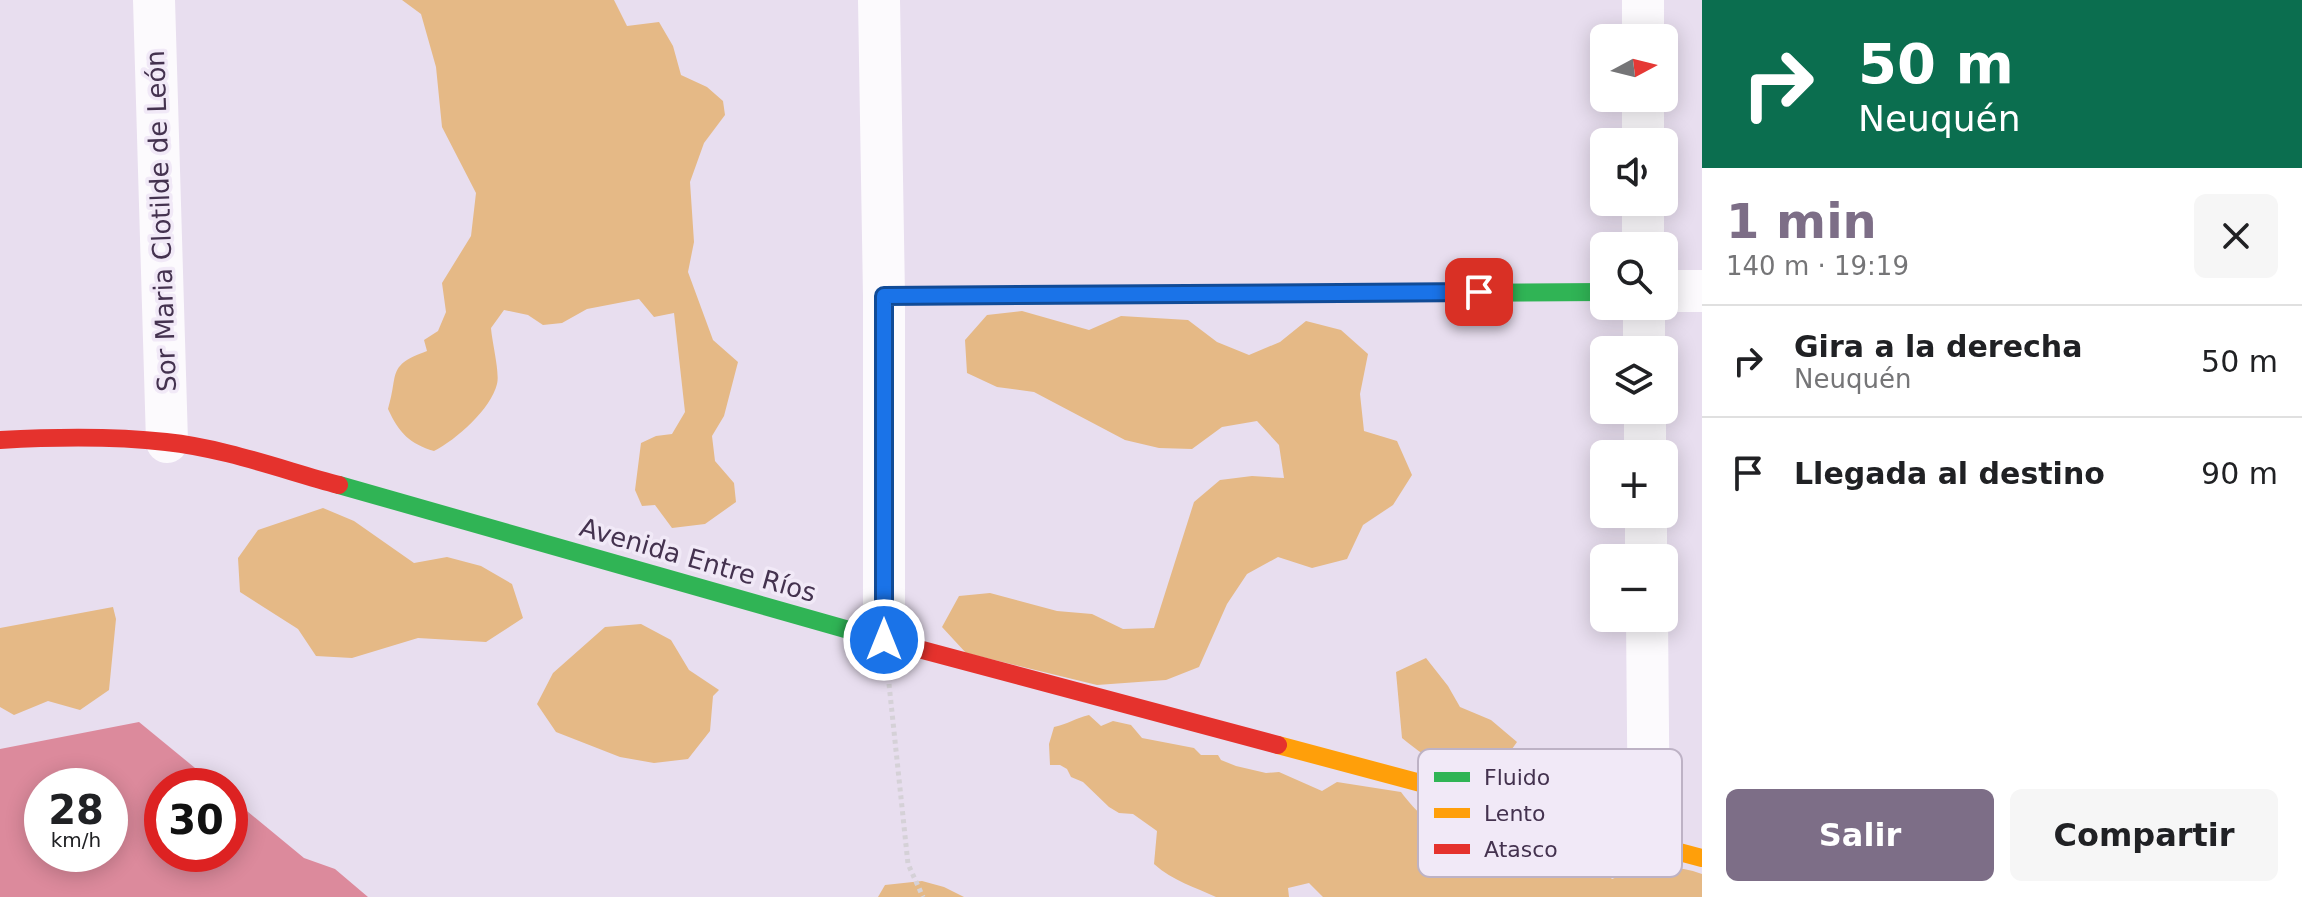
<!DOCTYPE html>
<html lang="es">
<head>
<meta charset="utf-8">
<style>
	:root { --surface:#fff; --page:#f6f6f6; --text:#202124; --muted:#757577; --line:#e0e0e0; --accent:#7d6e87 }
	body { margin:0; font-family:"DejaVu Sans",sans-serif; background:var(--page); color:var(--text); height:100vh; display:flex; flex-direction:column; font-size:30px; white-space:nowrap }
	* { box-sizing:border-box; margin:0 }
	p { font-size:26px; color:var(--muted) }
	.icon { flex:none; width:44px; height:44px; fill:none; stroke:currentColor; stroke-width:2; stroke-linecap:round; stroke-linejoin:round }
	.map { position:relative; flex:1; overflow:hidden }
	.panel { display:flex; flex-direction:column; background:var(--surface); width:600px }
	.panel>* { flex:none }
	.hud { background:#0b6e4f; color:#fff; overflow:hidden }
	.needle { width:52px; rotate:83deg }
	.tools { position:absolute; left:1590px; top:24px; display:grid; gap:16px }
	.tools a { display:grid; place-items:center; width:88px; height:88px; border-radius:12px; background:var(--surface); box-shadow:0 4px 20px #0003; font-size:40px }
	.speed { position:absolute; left:24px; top:768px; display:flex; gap:16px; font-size:40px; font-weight:700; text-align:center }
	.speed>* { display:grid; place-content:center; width:104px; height:104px; border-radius:50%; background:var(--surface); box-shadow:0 4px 20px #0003; line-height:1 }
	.speed small { font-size:20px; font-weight:400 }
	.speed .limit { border:12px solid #d22; background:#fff; color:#111 }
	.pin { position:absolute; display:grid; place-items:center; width:68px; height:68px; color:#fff; margin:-34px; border-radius:16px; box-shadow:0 4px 12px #0006 }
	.me { position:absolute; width:88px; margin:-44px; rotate:0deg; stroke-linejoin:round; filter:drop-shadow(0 0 6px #0008) }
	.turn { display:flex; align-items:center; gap:28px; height:168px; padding:0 24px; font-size:36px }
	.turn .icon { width:104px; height:104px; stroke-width:2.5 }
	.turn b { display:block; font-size:56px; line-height:68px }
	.round { display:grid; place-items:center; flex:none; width:84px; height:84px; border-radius:12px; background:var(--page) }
	.head { display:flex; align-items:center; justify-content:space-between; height:136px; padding:0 24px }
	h1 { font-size:48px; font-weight:700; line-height:60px; color:var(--accent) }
	.cta { display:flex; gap:16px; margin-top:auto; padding:16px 24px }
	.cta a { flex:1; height:92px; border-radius:12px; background:var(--accent); color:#fff; font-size:32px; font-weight:700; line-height:92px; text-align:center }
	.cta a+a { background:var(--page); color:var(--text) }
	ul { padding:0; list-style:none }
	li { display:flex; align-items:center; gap:24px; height:112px; padding:0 24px; border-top:2px solid var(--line) }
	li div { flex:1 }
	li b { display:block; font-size:30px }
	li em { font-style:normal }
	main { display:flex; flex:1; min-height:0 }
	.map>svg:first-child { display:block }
	.forest { fill:#e5b986 }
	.water { fill:#dc8a9c; fill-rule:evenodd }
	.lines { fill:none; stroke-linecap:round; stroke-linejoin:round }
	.path { stroke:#d5d1d7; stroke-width:5; stroke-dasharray:4 4; stroke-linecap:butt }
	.street { stroke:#fcfafd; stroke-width:42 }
	.fast { stroke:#30b455; stroke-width:18 }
	.slow { stroke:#ff9f0a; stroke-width:18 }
	.jam { stroke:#e5322d; stroke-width:18 }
	.route-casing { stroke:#114b97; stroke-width:20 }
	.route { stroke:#1a73e8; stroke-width:14 }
	.labels { text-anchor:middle; stroke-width:7; stroke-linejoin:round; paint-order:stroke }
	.street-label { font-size:26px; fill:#44324f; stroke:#f1e9f7 }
	.key { fill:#f1e9f7; stroke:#bdb2c5; stroke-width:2 }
	.key-label { font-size:22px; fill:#44324f }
</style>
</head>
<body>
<main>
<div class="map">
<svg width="1702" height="897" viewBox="0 0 1702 897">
	<rect width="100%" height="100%" fill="#e8deef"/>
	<g class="forest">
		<path d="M 402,0 L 614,0 L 627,26 L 659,22 L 673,46 L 681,75 L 707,87 L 723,101 L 725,115 L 704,143 L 690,182 L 694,242 L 688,272 L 713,340 L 738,362 L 724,416 L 712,436 L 715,461 L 734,483 L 736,502 L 705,524 L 672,528 L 655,505 L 642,506 L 635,490 L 641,443 L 656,436 L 672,434 L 685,412 L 674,313 L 654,317 L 639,299 L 587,309 L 562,323 L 543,325 L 528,315 L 504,310 L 491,328 C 492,342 500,373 497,384 C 491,409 456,440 434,451 C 410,444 399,433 388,409 C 399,373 386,366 427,351 L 424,340 L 438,331 L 446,312 L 442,283 L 471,236 L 476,193 L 442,127 L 436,67 L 421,14 Z"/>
		<path d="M 1022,311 L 1089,330 L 1121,316 L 1188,320 L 1217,342 L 1249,355 L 1280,342 L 1306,321 L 1341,330 L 1368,354 L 1360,394 L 1364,431 L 1397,441 L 1412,475 L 1393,505 L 1363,525 L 1347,559 L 1312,568 L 1278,557 L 1247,574 L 1227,604 L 1199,667 L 1166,680 L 1097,685 L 966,653 L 942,627 L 959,596 L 990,593 L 1057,611 L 1092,614 L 1123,629 L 1154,628 L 1194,502 L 1220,480 L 1252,476 L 1284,478 L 1279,445 L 1257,421 L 1222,427 L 1192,449 L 1159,448 L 1125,440 L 1034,392 L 997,387 L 967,373 L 965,340 L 987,315 Z"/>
		<path d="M 323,508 L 354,521 L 414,563 L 447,557 L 481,566 L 512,584 L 523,618 L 486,642 L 418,638 L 352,658 L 316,656 L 298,629 L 240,592 L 238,558 L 258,530 Z"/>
		<path d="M 113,607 L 116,619 L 109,690 L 80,710 L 48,701 L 14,715 L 0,707 L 0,628 Z"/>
		<path d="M 641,624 L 671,640 L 689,670 L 719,690 L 713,696 L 710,731 L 688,759 L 654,763 L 620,757 L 556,732 L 537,704 L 553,673 L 605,627 Z"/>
		<path d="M 1426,658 L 1448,686 L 1460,707 L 1491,720 L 1517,742 L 1496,771 C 1451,770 1437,767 1402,738 L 1396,672 Z"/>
		<path d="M 1089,715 L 1101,726 L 1113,721 L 1131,725 L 1142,738 L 1194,748 L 1201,755 L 1218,755 L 1221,760 L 1236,766 L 1266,773 L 1279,772 L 1322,791 L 1337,782 L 1401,792 C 1416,812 1433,828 1457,834 L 1472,816 L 1476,823 L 1490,821 L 1504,826 L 1485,852 L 1481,867 L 1502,878 C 1523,875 1541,855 1564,857 C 1577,857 1588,866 1601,867 L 1612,879 C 1642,867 1672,863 1702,874 L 1702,897 L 1323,897 L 1309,883 L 1288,888 L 1289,897 L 1216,897 C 1195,887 1173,881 1154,864 L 1157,831 L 1133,814 L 1119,813 L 1109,807 L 1083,782 L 1071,777 L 1067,769 L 1060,765 L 1050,765 L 1049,744 L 1054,727 C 1068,724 1076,718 1089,715 Z"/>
		<path d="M 922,881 L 944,887 L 964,897 L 878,897 L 885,885 Z"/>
	</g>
	<path class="water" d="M 139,722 L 217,786 L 162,786 L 162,854 L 230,854 L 230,797 L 304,858 L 335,869 L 368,897 L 0,897 L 0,749 ZM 110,786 L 110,854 L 42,854 L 42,786 Z"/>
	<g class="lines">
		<path class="path" d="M 889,684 L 908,864 L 923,897"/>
		<g class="street">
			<path d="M 154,0 L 167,442"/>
			<path d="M 879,0 L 884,296 L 884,640"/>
			<path d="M 1643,0 L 1643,38"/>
			<path d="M 1643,98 L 1643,142"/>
			<path d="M 1643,202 L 1643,246"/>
			<path d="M 1664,291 L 1702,291"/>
			<path d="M 1644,306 L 1644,350"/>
			<path d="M 1645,410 L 1645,454"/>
			<path d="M 1646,514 L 1646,558"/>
			<path d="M 1647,618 L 1649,843"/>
		</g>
		<g class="fast">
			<path d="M 884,296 L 1604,292"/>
			<path d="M 339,485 L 870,636"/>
		</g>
		<path class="slow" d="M 1278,745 L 1702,858"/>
		<g class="jam">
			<path d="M 0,440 C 53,437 113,436 166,442 C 224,448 283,470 339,485"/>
			<path d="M 870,636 L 1278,745"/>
		</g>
	</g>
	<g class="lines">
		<defs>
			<path id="route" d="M 884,640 L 884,296 L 1479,292"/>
		</defs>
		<use href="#route" class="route-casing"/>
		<use href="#route" class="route"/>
	</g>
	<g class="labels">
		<g class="street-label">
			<text transform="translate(161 221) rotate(-92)" y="9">Sor Maria Clotilde de León</text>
			<text transform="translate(698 560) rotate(16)" y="9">Avenida Entre Ríos</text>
		</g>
	</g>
	<rect x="1418" y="749" width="264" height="128" rx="12" class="key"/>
	<rect x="1434" y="772" width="36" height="10" fill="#30b455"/>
	<rect x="1434" y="808" width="36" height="10" fill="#ff9f0a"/>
	<rect x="1434" y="844" width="36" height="10" fill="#e5322d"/>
	<g class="key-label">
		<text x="1484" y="785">Fluido</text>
		<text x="1484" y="821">Lento</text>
		<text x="1484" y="857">Atasco</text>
	</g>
</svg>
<div class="tools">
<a><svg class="needle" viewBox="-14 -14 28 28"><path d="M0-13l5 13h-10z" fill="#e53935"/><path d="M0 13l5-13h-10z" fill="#757577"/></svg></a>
<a><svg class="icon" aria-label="sound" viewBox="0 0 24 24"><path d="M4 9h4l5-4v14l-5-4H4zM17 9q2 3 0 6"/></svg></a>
<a><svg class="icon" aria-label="search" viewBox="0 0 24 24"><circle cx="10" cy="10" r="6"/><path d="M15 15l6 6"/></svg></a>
<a><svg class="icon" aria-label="layers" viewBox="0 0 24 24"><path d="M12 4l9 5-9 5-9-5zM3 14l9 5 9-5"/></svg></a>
<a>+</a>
<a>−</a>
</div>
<div class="speed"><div>28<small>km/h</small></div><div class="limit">30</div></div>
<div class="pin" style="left:1479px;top:292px;background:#d93025"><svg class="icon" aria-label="arrive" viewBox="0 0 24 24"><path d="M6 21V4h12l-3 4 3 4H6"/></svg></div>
<svg class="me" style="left:884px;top:640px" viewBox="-20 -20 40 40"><circle r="17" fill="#1a73e8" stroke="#fff" stroke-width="3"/><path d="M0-11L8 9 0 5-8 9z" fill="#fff"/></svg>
</div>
<section class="panel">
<div class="hud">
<div class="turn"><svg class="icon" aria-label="right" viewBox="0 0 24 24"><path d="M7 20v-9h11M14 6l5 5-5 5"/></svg><div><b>50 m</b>Neuquén</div></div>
</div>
<div class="head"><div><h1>1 min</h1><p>140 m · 19:19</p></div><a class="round"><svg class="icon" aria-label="close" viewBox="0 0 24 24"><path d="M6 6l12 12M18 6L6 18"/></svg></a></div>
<ul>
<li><svg class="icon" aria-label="right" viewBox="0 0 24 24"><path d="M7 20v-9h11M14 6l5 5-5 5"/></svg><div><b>Gira a la derecha</b><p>Neuquén</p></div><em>50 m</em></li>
<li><svg class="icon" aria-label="arrive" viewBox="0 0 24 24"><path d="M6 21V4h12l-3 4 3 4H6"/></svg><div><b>Llegada al destino</b></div><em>90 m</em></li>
</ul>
<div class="cta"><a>Salir</a><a>Compartir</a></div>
</section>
</main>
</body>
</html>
